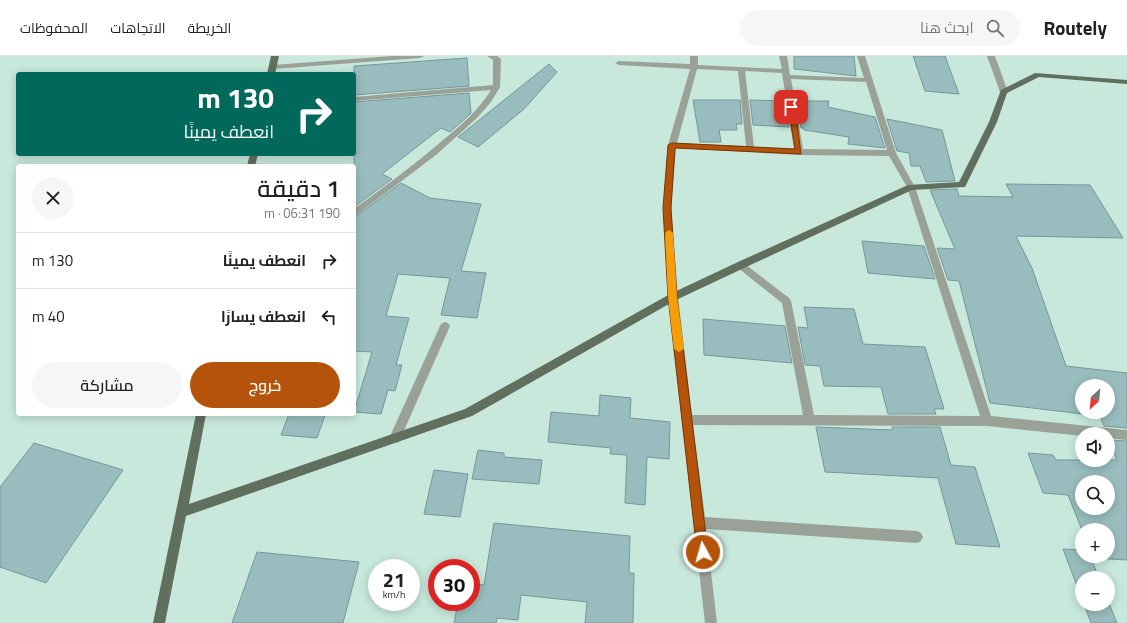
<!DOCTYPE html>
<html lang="ar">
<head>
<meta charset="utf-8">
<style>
	:root { --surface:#fff; --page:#f6f6f6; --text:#202124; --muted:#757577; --line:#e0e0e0; --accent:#b45309 }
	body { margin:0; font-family:"Titillium Web",Cairo,sans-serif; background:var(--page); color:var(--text); direction:rtl; height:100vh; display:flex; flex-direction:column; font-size:15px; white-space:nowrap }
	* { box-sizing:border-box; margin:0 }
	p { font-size:13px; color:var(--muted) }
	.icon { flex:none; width:22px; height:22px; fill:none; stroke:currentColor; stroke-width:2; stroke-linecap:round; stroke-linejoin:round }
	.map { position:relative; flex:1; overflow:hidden; direction:ltr }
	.side { position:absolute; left:16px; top:108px; width:340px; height:252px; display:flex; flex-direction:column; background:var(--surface); border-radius:4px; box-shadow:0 2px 10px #0003; direction:rtl }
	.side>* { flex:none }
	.hud { position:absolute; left:16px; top:16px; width:340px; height:84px; border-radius:4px; box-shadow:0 2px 10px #0003; direction:rtl; background:#00695c; color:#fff; overflow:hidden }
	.needle { width:26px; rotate:206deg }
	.tools { position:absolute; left:1075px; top:323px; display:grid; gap:8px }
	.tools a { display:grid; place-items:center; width:40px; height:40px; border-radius:50%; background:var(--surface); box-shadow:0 2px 10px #0003; font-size:20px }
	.speed { position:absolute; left:368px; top:503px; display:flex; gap:8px; font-size:20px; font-weight:700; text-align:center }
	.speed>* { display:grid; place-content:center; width:52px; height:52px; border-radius:50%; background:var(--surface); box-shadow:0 2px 10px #0003; line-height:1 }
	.speed small { font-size:10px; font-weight:400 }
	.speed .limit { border:6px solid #d22; background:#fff; color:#111 }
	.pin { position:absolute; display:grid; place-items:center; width:34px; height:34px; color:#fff; margin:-17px; border-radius:8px; box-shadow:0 2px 6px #0006 }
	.me { position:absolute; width:44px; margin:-22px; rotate:354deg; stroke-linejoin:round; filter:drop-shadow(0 0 3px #0008) }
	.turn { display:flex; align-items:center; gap:14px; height:84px; padding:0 16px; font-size:18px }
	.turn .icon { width:52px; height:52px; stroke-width:2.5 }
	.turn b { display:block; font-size:28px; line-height:34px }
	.round { display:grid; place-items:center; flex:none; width:42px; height:42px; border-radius:21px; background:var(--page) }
	.summary { display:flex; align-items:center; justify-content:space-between; height:68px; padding:0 16px }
	h1 { font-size:24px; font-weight:600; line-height:30px }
	.cta { display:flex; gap:8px; margin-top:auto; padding:8px 16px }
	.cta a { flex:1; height:46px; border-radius:24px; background:var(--accent); color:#fff; font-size:16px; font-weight:600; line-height:46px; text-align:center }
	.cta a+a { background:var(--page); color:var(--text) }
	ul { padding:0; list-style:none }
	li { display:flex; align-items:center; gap:12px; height:56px; padding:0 16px; border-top:1px solid var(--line) }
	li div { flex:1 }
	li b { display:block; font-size:15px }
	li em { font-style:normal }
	header { display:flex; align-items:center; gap:24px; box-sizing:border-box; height:56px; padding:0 20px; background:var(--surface); border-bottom:1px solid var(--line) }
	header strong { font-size:19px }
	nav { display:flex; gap:22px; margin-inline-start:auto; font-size:14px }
	.search { width:280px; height:36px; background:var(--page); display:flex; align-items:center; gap:10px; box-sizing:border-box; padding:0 14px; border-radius:22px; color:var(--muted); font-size:15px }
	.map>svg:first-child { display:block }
	.building { fill:#99bdbe; stroke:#759799; fill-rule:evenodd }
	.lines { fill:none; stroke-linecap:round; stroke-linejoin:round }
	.minor { fill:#9aa298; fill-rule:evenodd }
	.major { fill:#616f5e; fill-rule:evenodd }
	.route { fill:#b45309; stroke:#753606 }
	.slow { fill:#f59e0b }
</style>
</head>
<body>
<header>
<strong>Routely</strong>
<div class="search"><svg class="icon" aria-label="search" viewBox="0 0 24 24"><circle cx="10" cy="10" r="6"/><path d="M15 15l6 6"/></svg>ابحث هنا</div>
<nav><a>الخريطة</a><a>الاتجاهات</a><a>المحفوظات</a></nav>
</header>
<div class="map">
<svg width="1127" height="567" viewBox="0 0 1127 567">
	<rect width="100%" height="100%" fill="#c7e8db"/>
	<g class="building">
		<path d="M 794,0 L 854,0 L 856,20 L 794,13 Z"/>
		<path d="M 913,0 L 945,0 L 959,38 L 925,35 Z"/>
		<path d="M 467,2 L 469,30 L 354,39 L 354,10 Z"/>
		<path d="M 549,8 L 557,16 L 524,53 L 478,91 L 458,81 Z"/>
		<path d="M 469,37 L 471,57 L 468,60 L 450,76 L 441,72 L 382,118 L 392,123 L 354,151 L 354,46 Z"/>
		<path d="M 693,44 L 740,44 L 742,68 L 736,68 L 737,74 L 719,74 L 721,86 L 700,86 Z"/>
		<path d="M 750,44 L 785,45 L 789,71 L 753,69 Z"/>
		<path d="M 796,45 L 829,45 L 828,51 L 875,61 L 885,92 L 848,88 L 849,81 L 804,74 L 804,72 L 801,72 Z"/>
		<path d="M 887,63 L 942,74 L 955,125 L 926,126 L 920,110 L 911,110 L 909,97 L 897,95 Z"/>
		<path d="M 401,127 L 430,142 L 481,148 L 461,215 L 486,217 L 477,262 L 441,259 L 450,222 L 398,218 L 386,260 L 409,262 L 396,309 L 402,309 L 395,335 L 388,334 L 381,358 L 354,356 L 372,296 L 354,295 L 354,162 Z"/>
		<path d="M 1006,128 L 1090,129 L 1123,182 L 1016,180 L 1032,212 L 1066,310 L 1127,317 L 1127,372 L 1104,370 L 1100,360 L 990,347 L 959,225 L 948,224 L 937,192 L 955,193 L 930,134 L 957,133 L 959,140 L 1013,141 ZM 1082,330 L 1108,330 L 1108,356 L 1082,356 Z"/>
		<path d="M 862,185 L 924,190 L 935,223 L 868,217 Z"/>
		<path d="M 804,251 L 854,253 L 863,288 L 925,291 L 944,353 L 934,353 L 936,358 L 888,358 L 881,331 L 824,330 L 820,310 L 805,309 L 798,271 L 808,272 Z"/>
		<path d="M 703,263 L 785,270 L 792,307 L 704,299 Z"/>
		<path d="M 600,339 L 631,342 L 630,362 L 670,366 L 669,403 L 647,401 L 645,449 L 625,447 L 627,399 L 610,398 L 611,392 L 548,386 L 551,356 L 599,360 Z"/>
		<path d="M 289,358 L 325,359 L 317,382 L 281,379 Z"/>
		<path d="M 816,371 L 892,374 L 892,371 L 940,371 L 951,409 L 975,411 L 1000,491 L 956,488 L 938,422 L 825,416 Z"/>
		<path d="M 1109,384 L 1127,385 L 1127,504 L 1093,502 L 1092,500 L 1108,500 L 1108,474 L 1082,474 L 1068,439 L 1043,437 L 1028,397 L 1053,399 L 1056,404 L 1117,404 ZM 1082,426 L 1108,426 L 1108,452 L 1082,452 Z"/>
		<path d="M 34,387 L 123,414 L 46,527 L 0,511 L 0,431 Z"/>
		<path d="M 478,394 L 504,397 L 504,401 L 542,404 L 539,428 L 472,423 Z"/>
		<path d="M 434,414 L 468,418 L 460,461 L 424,458 Z"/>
		<path d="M 494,467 L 630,480 L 629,517 L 634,517 L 633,567 L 585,567 L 587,546 L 521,539 L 518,564 L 497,562 L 496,567 L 454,567 L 458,546 L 471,546 L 471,528 L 484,529 Z"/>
		<path d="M 1063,493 L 1082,494 L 1082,500 L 1090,500 L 1099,522 L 1082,522 L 1082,543 Z"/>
		<path d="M 257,496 L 359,506 L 343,567 L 232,567 Z"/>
		<path d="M 1108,545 L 1117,567 L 1091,567 L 1084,548 L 1108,548 Z"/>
	</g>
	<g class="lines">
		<g class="minor">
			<path d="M 392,0 L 424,0 L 420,2 L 273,13 L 269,11 L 273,9 Z"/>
			<path d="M 487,0 L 497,0 L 501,3 L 500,31 L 491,46 L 477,62 L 436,99 L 354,161 L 354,153 C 384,131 414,109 442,85 C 460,70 479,54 491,34 L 354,45 L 354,41 L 493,29 L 493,4 Z"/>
			<path d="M 690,0 L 698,0 L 698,9 L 782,13 L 779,0 L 787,0 L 790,19 L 864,22 L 857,0 L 865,0 L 896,97 L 915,131 L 991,360 L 1127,374 L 1127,384 L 1108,382 L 1108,378 L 1082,378 L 1082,380 L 987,370 L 693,369 L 705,461 L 917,475 L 921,477 L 923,481 L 921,485 L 917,487 L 706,473 L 717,567 L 705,567 L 668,241 L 663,152 L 668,89 L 690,13 L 619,9 L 615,7 L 619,5 L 690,8 ZM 697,13 L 738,15 L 746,90 L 677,87 ZM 745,15 L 782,17 L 794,93 L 754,91 ZM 791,23 L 866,26 L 887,94 L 803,93 ZM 676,92 L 799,99 L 889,100 L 907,131 L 980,360 L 814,359 L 791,245 L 789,242 L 741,205 L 738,206 L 736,209 L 738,212 L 782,247 L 803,359 L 692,359 L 678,241 L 671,152 Z"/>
			<path d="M 987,0 L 995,0 L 1008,36 L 1007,38 L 1001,38 L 1000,36 Z"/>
			<path d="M 445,266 L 448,267 L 450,270 L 399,386 L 395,387 L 391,386 L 389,382 L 391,378 L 440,270 L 442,267 Z"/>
		</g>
		<g class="major">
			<path d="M 271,0 L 279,0 L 275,18 L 267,18 Z"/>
			<path d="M 1035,17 L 1127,24 L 1127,28 L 1039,21 L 1007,37 L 997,66 L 965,131 L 912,134 L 744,212 L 676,244 L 472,360 L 186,460 L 165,567 L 153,567 L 196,358 L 206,358 L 189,448 L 465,353 L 670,238 L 738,206 L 908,129 L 959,126 L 989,66 L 1001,34 Z"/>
			<path d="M 250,98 L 258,98 L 255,110 L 247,110 Z"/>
		</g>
	</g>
	<path class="route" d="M 791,49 L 795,51 L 801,98 L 675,92 L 671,152 L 677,241 L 708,496 L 707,499 L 703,501 L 699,499 L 697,496 L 668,241 L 663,152 L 668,89 L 672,87 L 795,93 L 788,51 Z"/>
	<path class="slow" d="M 669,174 L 673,177 L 677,241 L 684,293 L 679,296 L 674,293 L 668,241 L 665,177 Z"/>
</svg>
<div class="tools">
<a><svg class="needle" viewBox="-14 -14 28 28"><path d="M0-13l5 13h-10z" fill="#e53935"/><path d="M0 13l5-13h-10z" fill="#757577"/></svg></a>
<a><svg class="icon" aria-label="sound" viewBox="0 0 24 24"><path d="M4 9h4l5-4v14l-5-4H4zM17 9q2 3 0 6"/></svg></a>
<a><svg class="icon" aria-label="search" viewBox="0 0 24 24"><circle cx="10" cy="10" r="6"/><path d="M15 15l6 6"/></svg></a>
<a>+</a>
<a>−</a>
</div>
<div class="speed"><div>21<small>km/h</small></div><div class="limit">30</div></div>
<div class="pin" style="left:791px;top:51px;background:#d93025"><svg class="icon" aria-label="arrive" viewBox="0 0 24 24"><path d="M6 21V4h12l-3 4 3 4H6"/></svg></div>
<svg class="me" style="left:703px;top:496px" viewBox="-20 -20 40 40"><circle r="17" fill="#b45309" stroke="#fff" stroke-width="3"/><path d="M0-11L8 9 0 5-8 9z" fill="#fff"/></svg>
<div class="hud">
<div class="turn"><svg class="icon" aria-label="right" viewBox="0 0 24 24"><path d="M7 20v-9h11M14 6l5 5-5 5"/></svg><div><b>130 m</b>انعطف يمينًا</div></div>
</div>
<section class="side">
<div class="summary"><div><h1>1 دقيقة</h1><p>190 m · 06:31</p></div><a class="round"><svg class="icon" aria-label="close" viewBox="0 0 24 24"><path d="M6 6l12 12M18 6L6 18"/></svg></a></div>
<ul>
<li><svg class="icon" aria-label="right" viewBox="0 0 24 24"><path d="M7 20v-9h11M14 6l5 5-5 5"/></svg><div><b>انعطف يمينًا</b></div><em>130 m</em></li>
<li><svg class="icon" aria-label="left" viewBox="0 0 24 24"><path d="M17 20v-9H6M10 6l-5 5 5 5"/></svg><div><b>انعطف يسارًا</b></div><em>40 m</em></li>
</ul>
<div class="cta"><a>خروج</a><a>مشاركة</a></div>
</section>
</div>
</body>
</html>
